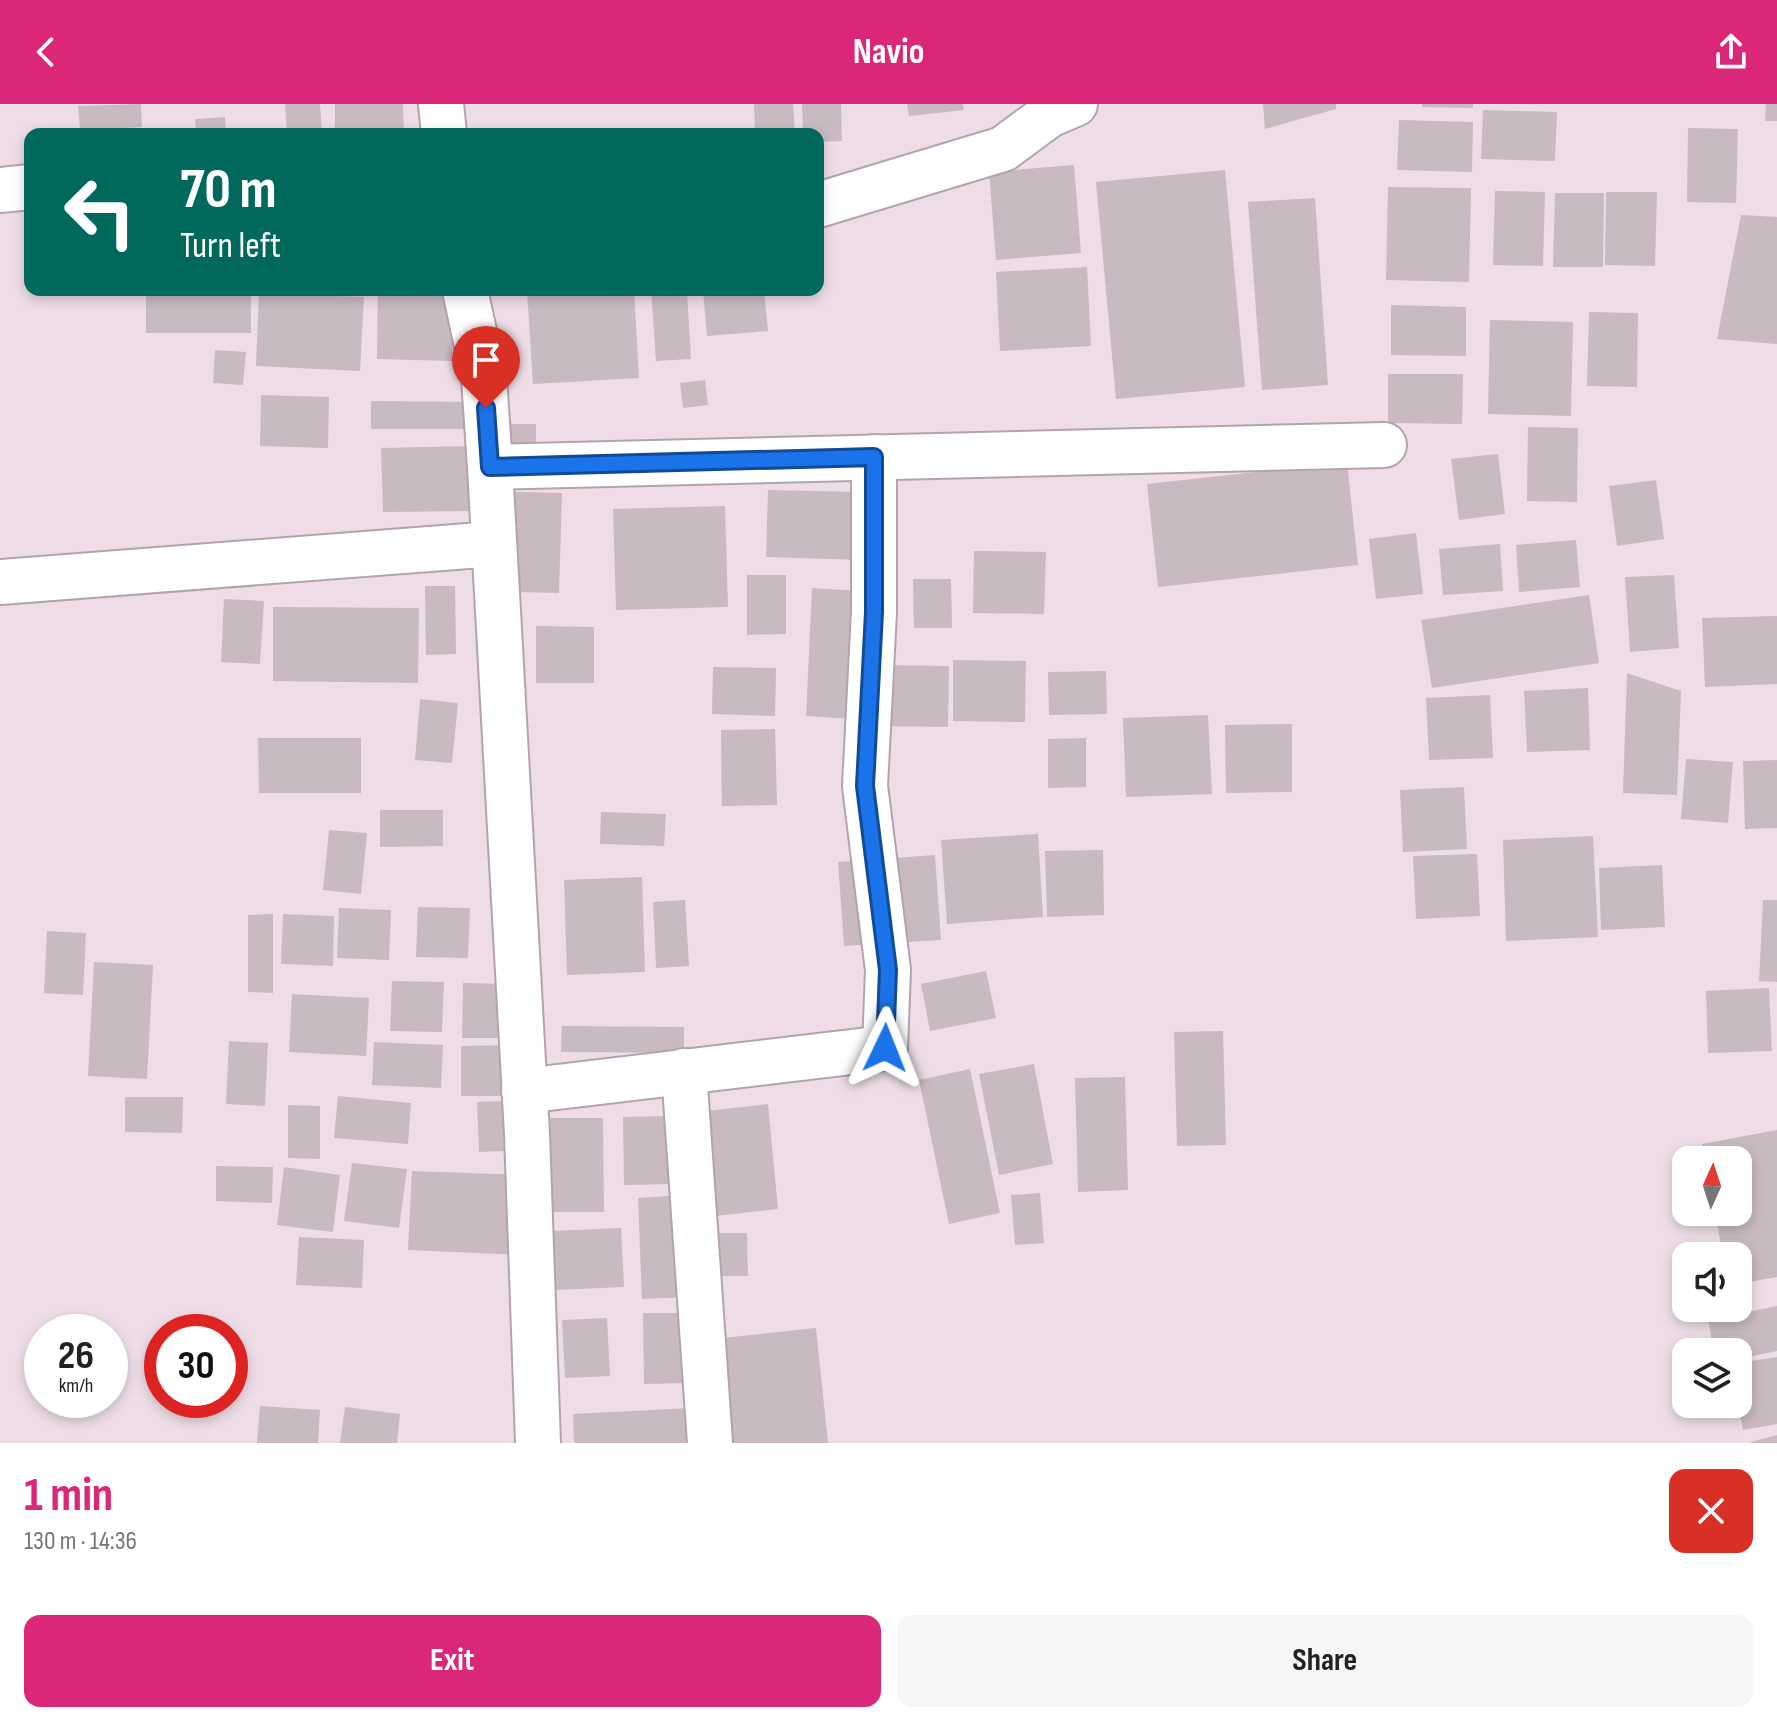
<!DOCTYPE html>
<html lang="en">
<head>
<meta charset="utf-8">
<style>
	:root { --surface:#fff; --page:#f6f6f6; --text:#222; --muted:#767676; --accent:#db2777 }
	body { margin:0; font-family:"Sofia Sans Condensed",sans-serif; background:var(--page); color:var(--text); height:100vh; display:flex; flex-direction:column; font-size:30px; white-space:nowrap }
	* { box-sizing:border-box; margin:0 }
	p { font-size:26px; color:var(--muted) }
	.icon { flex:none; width:44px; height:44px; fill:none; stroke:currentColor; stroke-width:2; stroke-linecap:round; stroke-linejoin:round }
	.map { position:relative; height:1339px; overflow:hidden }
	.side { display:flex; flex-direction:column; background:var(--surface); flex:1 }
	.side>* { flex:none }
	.guide { position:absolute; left:24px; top:24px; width:800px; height:168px; border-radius:16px; box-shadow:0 4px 12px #0003; background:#00695c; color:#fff; overflow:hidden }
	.needle { width:52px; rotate:3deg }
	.tools { position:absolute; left:1672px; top:1042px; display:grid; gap:16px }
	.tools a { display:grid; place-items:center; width:80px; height:80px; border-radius:16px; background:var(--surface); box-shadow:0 4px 12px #0003; font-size:40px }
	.speed { position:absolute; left:24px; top:1210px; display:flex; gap:16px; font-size:40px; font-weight:700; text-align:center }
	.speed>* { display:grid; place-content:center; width:104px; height:104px; border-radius:50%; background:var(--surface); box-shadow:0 4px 12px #0003; line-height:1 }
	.speed small { font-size:20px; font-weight:400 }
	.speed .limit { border:12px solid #d22; background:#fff; color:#111 }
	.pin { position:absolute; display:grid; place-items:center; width:68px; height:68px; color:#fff; margin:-82px -34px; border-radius:50% 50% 50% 0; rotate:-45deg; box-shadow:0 0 8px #0007 }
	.pin .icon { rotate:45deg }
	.me { position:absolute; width:88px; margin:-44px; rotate:2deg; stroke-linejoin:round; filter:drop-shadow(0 0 6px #0008) }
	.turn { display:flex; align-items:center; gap:28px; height:168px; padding:0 24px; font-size:36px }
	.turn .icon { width:104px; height:104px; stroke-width:2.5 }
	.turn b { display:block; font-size:56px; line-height:68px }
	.round { display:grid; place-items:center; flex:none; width:84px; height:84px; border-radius:16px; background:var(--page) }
	.overview { display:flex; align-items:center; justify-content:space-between; height:136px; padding:0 24px }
	h1 { font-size:48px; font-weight:700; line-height:60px; color:var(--accent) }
	.cta { display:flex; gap:16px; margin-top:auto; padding:16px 24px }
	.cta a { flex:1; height:92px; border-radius:16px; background:var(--accent); color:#fff; font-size:32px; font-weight:700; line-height:92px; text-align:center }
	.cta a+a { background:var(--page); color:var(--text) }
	header { display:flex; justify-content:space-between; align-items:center; height:104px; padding:0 24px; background:var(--accent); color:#fff; font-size:36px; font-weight:700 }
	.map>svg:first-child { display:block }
	.building { fill:#c9b9c1 }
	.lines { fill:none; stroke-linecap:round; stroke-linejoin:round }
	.minor-casing { stroke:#b3a4ac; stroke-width:48 }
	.minor { stroke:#fff; stroke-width:44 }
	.route-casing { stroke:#114b97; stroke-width:20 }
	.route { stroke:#1a73e8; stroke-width:14 }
</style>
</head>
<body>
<header><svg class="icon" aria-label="back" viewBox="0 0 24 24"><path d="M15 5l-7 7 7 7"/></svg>Navio<svg class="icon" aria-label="share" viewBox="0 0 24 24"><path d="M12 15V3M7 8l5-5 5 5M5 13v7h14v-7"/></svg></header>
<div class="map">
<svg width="1777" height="1339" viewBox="0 0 1777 1339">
	<rect width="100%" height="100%" fill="#eedde6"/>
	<g class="building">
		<path d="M 141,0 L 142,23 L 80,26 L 78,2 Z"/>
		<path d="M 285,0 L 320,0 L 322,30 L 287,30 Z"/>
		<path d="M 335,0 L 403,0 L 404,30 L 335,30 Z"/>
		<path d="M 754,0 L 793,0 L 795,30 L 755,30 Z"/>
		<path d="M 802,0 L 841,0 L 842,37 L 818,38 L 818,30 L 803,30 Z"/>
		<path d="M 907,0 L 963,0 L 964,6 L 909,12 Z"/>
		<path d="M 1263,0 L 1336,0 L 1336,5 L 1265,25 Z"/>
		<path d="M 1422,0 L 1473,0 L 1473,4 L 1422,3 Z"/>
		<path d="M 1766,0 L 1777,0 L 1777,17 L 1765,17 Z"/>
		<path d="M 1483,6 L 1557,8 L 1555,57 L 1481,55 Z"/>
		<path d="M 225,13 L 226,30 L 196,30 L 195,15 Z"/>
		<path d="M 1399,16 L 1473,18 L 1472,68 L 1397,66 Z"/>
		<path d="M 1688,24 L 1738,25 L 1736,99 L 1687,98 Z"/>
		<path d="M 1074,61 L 1081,149 L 996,156 L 989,68 Z"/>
		<path d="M 1225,66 L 1245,283 L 1116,295 L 1096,78 Z"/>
		<path d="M 1388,83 L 1471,84 L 1469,178 L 1386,176 Z"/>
		<path d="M 1495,87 L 1545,88 L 1543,162 L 1493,161 Z"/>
		<path d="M 1606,88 L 1657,88 L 1655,162 L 1605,161 Z"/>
		<path d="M 1555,89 L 1604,89 L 1603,163 L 1553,163 Z"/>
		<path d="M 1315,94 L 1328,281 L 1262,286 L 1248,98 Z"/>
		<path d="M 1741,111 L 1777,113 L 1777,240 L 1717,235 Z"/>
		<path d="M 1087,163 L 1091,242 L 1000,247 L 996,168 Z"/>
		<rect x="146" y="186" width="105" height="43"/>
		<path d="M 378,186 L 453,186 L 452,257 L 377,255 Z"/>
		<path d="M 527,186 L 634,186 L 639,274 L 533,280 Z"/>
		<path d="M 651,186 L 687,186 L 691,255 L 656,257 Z"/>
		<path d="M 703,186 L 764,186 L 768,227 L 707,232 Z"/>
		<path d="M 259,189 L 364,193 L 360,267 L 256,262 Z"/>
		<path d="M 1391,201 L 1466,203 L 1466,252 L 1391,251 Z"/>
		<path d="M 1589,208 L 1638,209 L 1637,283 L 1587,282 Z"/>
		<path d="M 1490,216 L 1573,218 L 1571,312 L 1488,310 Z"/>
		<path d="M 215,246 L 246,248 L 243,281 L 213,279 Z"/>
		<path d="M 1388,270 L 1463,270 L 1462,320 L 1388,319 Z"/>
		<path d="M 705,276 L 708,301 L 683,304 L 680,279 Z"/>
		<path d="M 261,291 L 329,293 L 328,344 L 260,342 Z"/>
		<path d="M 371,297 L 471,298 L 471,325 L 371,325 Z"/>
		<rect x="505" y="320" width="31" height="27"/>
		<path d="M 1528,323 L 1578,324 L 1577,398 L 1527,397 Z"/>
		<path d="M 473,342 L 475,407 L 383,408 L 381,344 Z"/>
		<path d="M 1498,350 L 1505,410 L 1459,416 L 1451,355 Z"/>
		<path d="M 1347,358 L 1358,461 L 1158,483 L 1147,380 Z"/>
		<path d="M 1656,376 L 1664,435 L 1617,442 L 1609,382 Z"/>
		<path d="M 768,386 L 863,388 L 861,456 L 766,453 Z"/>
		<path d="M 515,388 L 562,389 L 559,489 L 513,488 Z"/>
		<path d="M 725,402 L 728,503 L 616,506 L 613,405 Z"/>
		<path d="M 1416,429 L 1423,490 L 1376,495 L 1369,435 Z"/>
		<path d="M 1576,436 L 1580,483 L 1519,488 L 1516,441 Z"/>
		<path d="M 1500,440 L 1503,487 L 1443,491 L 1439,445 Z"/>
		<path d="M 974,447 L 1046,448 L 1044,510 L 973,509 Z"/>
		<path d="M 747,471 L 786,471 L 786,530 L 747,531 Z"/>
		<path d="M 1674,471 L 1679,544 L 1630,548 L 1625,473 Z"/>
		<path d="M 913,475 L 951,475 L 952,524 L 914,524 Z"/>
		<path d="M 425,482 L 455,482 L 456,550 L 426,551 Z"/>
		<path d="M 812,484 L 859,487 L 852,615 L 806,612 Z"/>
		<path d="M 1589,491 L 1599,559 L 1432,584 L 1421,516 Z"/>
		<path d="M 224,495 L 264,497 L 260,560 L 221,558 Z"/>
		<path d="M 273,503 L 419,504 L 418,579 L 273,577 Z"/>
		<path d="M 1777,512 L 1777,580 L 1705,583 L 1702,514 Z"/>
		<path d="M 536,522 L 594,523 L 594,579 L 536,579 Z"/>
		<path d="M 953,556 L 1026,557 L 1025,618 L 953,617 Z"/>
		<path d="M 877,561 L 949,562 L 948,623 L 876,622 Z"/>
		<path d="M 713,563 L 776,564 L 775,612 L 712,610 Z"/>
		<path d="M 1106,567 L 1107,610 L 1049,611 L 1048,568 Z"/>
		<path d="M 1627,569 L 1681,587 L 1677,691 L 1623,689 Z"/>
		<path d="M 1588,584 L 1590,646 L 1527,648 L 1524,587 Z"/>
		<path d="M 1490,591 L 1493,654 L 1429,656 L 1426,594 Z"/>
		<path d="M 420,595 L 458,599 L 452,659 L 415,656 Z"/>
		<path d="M 1208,611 L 1212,690 L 1126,693 L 1123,614 Z"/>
		<path d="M 1292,620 L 1292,688 L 1226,689 L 1225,621 Z"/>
		<path d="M 775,625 L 777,701 L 722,702 L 721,626 Z"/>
		<path d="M 258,634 L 361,634 L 361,689 L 259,689 Z"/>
		<path d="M 1086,634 L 1086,683 L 1048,684 L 1048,635 Z"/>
		<path d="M 1686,655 L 1733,658 L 1728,719 L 1681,715 Z"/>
		<path d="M 1777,656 L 1777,724 L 1745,725 L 1743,657 Z"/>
		<path d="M 1464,683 L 1467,745 L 1403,748 L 1400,686 Z"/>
		<path d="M 380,706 L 443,706 L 443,742 L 380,743 Z"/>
		<path d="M 601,708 L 666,710 L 664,742 L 600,740 Z"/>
		<path d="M 329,726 L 367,729 L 361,790 L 323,786 Z"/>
		<path d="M 1038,730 L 1043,813 L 947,820 L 941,736 Z"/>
		<path d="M 1593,732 L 1598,833 L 1506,837 L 1503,736 Z"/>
		<path d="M 1103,746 L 1104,811 L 1047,813 L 1045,747 Z"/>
		<path d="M 1477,750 L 1480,812 L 1416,815 L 1413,752 Z"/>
		<path d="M 935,751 L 941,836 L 844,842 L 838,758 Z"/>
		<path d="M 1662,761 L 1665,823 L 1601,826 L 1599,764 Z"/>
		<path d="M 642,773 L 645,868 L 567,871 L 564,776 Z"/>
		<path d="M 685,796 L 689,862 L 656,864 L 653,798 Z"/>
		<path d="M 1763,796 L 1777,796 L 1777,878 L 1759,877 Z"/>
		<path d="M 418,803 L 470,804 L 468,854 L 416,853 Z"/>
		<path d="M 339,804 L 391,806 L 389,856 L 337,854 Z"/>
		<path d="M 273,810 L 273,889 L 248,888 L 248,811 Z"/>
		<path d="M 283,810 L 334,812 L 333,862 L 281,860 Z"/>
		<path d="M 47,827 L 86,829 L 83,891 L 44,889 Z"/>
		<path d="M 94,858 L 153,861 L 147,975 L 88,972 Z"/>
		<path d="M 986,867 L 996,914 L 930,927 L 921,880 Z"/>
		<path d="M 392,877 L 444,878 L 442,928 L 390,927 Z"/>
		<path d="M 463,879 L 509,880 L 509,934 L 462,934 Z"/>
		<path d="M 1769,884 L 1772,947 L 1708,949 L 1706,887 Z"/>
		<path d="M 292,890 L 369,894 L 366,952 L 289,948 Z"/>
		<path d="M 562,922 L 684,923 L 684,949 L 561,948 Z"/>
		<path d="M 1223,927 L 1226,1041 L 1177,1042 L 1174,928 Z"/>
		<path d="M 229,937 L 268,939 L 265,1002 L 226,1000 Z"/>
		<path d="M 374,938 L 443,941 L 441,984 L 372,981 Z"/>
		<path d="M 510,941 L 511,992 L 461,992 L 461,942 Z"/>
		<path d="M 1034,960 L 1053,1060 L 999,1071 L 979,970 Z"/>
		<path d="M 970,965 L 1000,1109 L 949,1120 L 919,976 Z"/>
		<path d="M 1125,973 L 1128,1086 L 1078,1088 L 1075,974 Z"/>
		<path d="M 338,992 L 411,999 L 408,1040 L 334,1034 Z"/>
		<path d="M 125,993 L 183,993 L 182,1029 L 125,1028 Z"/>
		<path d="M 502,997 L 504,1047 L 479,1048 L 477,998 Z"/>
		<path d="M 768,1000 L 778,1105 L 716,1112 L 706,1007 Z"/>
		<path d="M 288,1001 L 320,1002 L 320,1055 L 288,1054 Z"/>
		<path d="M 673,1012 L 674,1080 L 624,1081 L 623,1013 Z"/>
		<path d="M 542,1014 L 603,1014 L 604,1108 L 543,1108 Z"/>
		<path d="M 1777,1026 L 1777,1173 L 1738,1180 L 1738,1152 L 1723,1152 L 1715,1108 L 1738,1108 L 1738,1056 L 1705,1056 L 1702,1040 Z"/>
		<path d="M 352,1059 L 407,1065 L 399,1124 L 344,1117 Z"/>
		<path d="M 216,1062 L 273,1063 L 272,1099 L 216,1097 Z"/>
		<path d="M 284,1063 L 340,1071 L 333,1128 L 277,1121 Z"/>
		<path d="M 412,1067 L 522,1071 L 519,1151 L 408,1146 Z"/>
		<path d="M 1040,1089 L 1044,1139 L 1015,1141 L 1011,1091 Z"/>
		<path d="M 683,1091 L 688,1193 L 642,1195 L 638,1094 Z"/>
		<path d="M 621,1124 L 624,1183 L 555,1186 L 552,1127 Z"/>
		<path d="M 709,1129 L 747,1129 L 748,1172 L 710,1172 Z"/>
		<path d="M 299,1133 L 364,1136 L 362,1184 L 296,1181 Z"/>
		<path d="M 1777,1202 L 1777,1247 L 1738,1255 L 1738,1248 L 1714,1248 L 1708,1216 Z"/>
		<path d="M 643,1209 L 687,1209 L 688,1279 L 644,1280 Z"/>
		<path d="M 607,1214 L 610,1272 L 565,1274 L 562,1216 Z"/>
		<path d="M 816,1224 L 828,1339 L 725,1339 L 714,1235 Z"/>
		<path d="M 1777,1253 L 1777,1320 L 1743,1326 L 1738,1300 L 1738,1259 Z"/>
		<path d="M 260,1302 L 320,1306 L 318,1339 L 257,1339 Z"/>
		<path d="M 345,1303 L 400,1310 L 397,1339 L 340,1339 Z"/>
		<path d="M 690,1304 L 691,1339 L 574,1339 L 573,1310 Z"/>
		<path d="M 1777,1331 L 1777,1339 L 1751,1339 L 1751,1338 Z"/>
	</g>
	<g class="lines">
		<defs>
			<g id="minor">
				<path d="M 441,0 L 444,30"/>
				<path d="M 0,86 L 30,83"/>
				<path d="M 818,101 L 1003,45 L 1049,11 L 1075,0"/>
				<path d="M 465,186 L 484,274 L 490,363 L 527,1030 L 538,1339"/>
				<path d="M 490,363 L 1384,341"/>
				<path d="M 0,478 L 494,440"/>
				<path d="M 684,967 L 710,1339"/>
				<path d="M 524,987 L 885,944 L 888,866 L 865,682 L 874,508 L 874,353"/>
			</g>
		</defs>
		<use href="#minor" class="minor-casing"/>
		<use href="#minor" class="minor"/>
	</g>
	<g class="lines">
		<defs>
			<path id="route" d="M 486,304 L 490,363 L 874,353 L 874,508 L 865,682 L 888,866 L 885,944"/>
		</defs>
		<use href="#route" class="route-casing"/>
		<use href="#route" class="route"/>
	</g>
</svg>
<div class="tools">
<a><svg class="needle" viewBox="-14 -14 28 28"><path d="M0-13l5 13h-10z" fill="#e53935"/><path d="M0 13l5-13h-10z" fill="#767676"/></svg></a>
<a><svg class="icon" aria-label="sound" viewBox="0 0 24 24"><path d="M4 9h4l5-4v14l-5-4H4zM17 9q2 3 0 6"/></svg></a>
<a><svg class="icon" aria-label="layers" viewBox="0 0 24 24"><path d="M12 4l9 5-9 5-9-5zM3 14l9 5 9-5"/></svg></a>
</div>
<div class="speed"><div>26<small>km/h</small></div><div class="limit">30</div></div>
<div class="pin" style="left:486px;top:304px;background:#d93025"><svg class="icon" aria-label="arrive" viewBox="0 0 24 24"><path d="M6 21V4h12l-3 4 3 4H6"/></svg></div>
<svg class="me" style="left:885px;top:944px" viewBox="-20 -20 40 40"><path d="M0-17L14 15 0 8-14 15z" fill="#1a73e8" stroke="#fff" stroke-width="4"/></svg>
<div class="guide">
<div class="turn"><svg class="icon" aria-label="left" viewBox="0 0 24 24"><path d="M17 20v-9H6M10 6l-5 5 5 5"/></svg><div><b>70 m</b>Turn left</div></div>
</div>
</div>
<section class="side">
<div class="overview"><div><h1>1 min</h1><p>130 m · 14:36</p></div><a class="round" style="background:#d93025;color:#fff"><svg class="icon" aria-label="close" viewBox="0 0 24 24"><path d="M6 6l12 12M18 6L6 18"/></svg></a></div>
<div class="cta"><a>Exit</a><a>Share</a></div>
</section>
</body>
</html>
